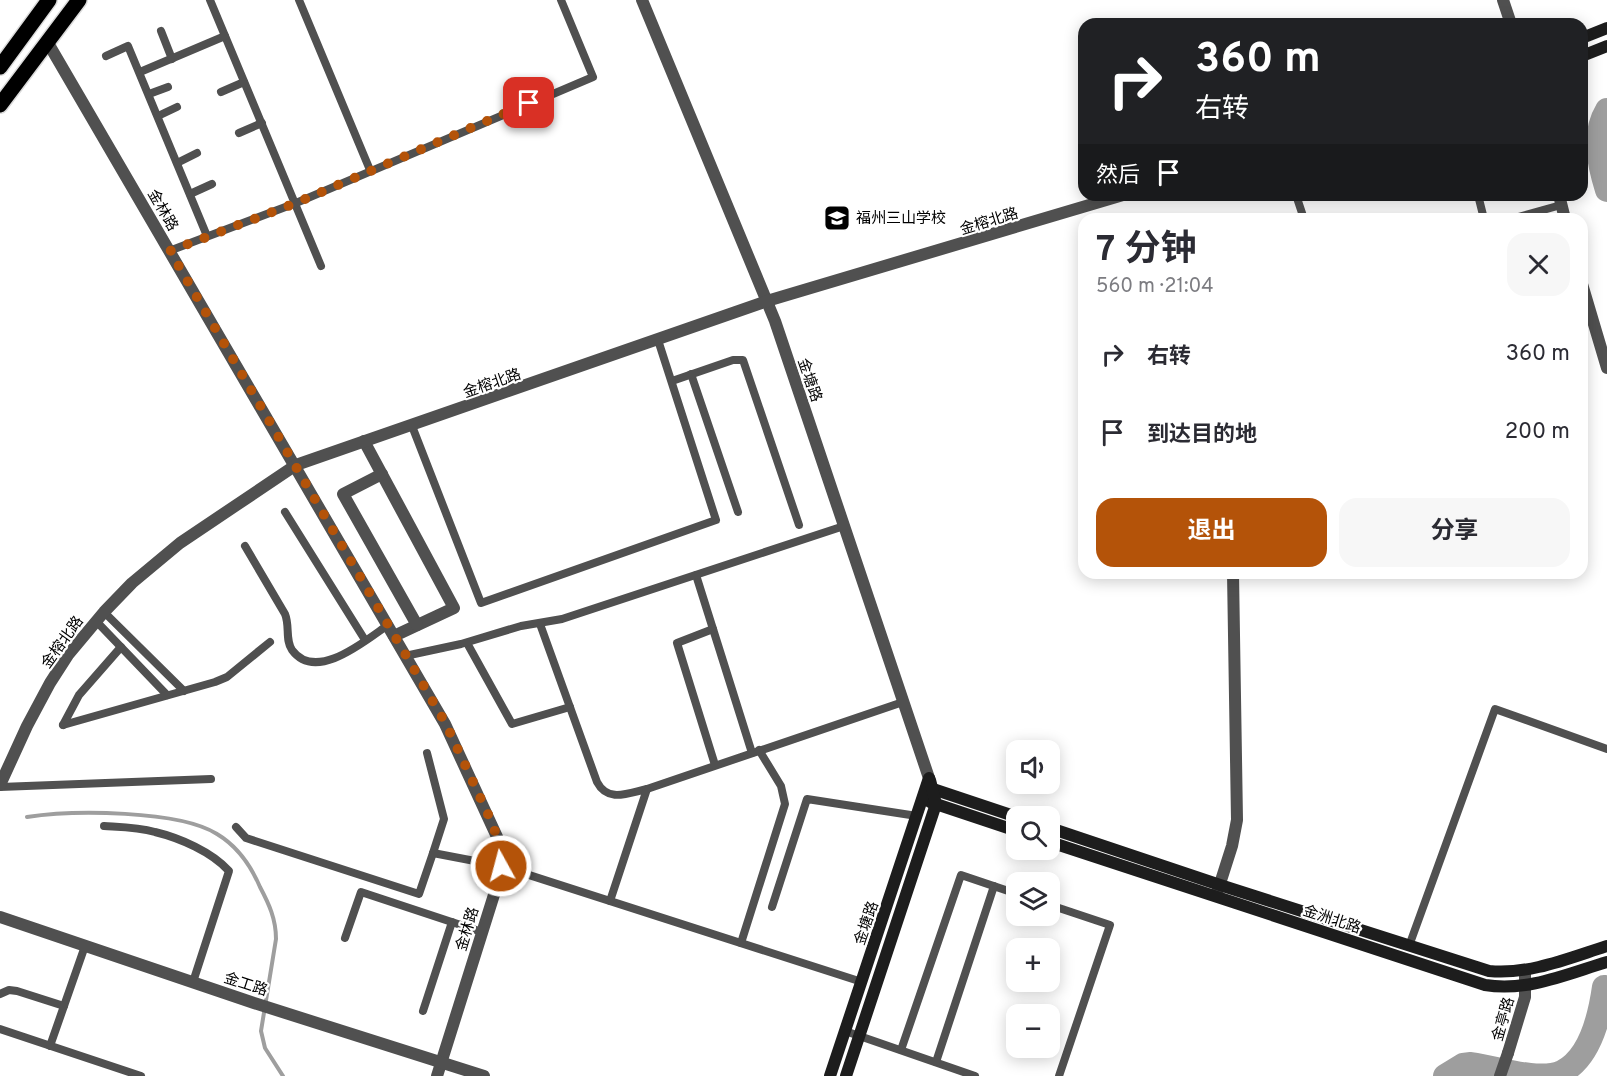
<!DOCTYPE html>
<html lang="zh">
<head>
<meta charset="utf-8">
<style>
	:root { --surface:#fff; --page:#f7f7f7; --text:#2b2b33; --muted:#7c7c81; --accent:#b45309 }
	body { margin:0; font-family:Overpass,"Noto Sans SC",sans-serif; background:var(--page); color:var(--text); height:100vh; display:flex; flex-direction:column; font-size:22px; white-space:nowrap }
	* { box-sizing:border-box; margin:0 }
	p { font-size:20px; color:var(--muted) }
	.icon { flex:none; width:33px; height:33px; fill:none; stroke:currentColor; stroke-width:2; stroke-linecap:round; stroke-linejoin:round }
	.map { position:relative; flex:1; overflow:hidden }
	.side { position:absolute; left:1078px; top:213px; width:510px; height:366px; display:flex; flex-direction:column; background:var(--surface); border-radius:18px; box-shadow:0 3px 15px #0003 }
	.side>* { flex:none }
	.banner { position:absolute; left:1078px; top:18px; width:510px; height:183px; border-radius:18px; box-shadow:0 3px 15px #0003; background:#202124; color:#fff; overflow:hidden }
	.fabs { position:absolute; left:1006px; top:740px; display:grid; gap:12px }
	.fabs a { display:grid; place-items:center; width:54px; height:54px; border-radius:12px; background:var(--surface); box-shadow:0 3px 15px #0003; font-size:30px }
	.pin { position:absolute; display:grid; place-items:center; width:51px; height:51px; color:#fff; margin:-26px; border-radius:12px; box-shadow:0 3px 9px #0006 }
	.me { position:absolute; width:66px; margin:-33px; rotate:353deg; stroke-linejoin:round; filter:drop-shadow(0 0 4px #0008) }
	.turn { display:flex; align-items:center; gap:21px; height:126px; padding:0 18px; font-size:27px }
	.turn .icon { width:78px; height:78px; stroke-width:2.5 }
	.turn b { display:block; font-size:42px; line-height:51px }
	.then { display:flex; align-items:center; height:57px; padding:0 18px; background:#0003; gap:12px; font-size:22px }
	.round { display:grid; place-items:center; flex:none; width:63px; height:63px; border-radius:18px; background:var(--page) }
	.head { display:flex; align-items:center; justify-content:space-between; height:102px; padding:0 18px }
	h1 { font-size:36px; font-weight:700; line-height:45px }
	.cta { display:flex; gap:12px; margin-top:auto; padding:12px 18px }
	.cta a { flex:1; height:69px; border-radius:18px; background:var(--accent); color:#fff; font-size:24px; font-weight:700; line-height:69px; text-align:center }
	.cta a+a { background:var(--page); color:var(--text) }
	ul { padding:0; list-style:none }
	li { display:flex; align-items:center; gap:18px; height:78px; padding:0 18px }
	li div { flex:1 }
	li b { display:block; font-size:22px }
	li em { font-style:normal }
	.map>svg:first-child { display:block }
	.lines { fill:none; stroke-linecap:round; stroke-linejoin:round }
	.stream { stroke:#9e9e9e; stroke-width:4 }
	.river { stroke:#9e9e9e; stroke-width:24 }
	.primary-casing { stroke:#dbdbdb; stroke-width:18 }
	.service { stroke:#505050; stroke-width:8 }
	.minor { stroke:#505050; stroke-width:12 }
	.tertiary { stroke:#505050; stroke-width:12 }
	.secondary { stroke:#1d1d1d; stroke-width:12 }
	.primary { stroke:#000; stroke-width:15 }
	.tertiary-bridge { stroke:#505050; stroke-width:12 }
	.route { stroke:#b45309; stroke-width:10; stroke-dasharray:0 18 }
	.labels { text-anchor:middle; stroke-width:4.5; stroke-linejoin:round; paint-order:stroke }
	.street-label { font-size:15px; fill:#000; stroke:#fff }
	.poi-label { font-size:15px; fill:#000; stroke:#fff; text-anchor:start }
</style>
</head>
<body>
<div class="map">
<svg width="1607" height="1076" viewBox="0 0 1607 1076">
	<rect width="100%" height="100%" fill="#fff"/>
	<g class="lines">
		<path class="stream" d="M 27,817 C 73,810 179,810 217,834 C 237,846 251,866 260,887 C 269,904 276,919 276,939 L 261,1031 L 265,1048 L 283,1076"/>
		<g class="river">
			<path d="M 1607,110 C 1592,135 1599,164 1607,190"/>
			<path d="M 1445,1076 L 1463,1065 L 1471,1064 C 1491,1067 1511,1073 1530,1075 C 1540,1076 1553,1076 1562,1072 C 1590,1058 1600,1015 1604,987"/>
		</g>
		<defs>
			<g id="primary">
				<path d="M 0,67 L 49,0"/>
				<path d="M 0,105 L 79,0"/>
			</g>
		</defs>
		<use href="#primary" class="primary-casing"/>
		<g class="service">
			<path d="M 210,0 L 321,266"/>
			<path d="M 299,0 L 370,170"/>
			<path d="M 161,31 L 172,59"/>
			<path d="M 106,56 L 128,46 L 207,236"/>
			<path d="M 140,72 L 225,36"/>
			<path d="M 221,92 L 244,82"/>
			<path d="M 149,94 L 168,87"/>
			<path d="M 158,116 L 177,107"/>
			<path d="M 239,133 L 262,123"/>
			<path d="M 177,163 L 197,153"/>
			<path d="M 190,194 L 212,184"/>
			<path d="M 1296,195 L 1304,219"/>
			<path d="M 1478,195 L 1484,219"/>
			<path d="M 1511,219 L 1561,205"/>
			<path d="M 169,251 L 296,203 L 593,77 L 561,0"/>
			<path d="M 691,374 L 738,512"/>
			<path d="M 672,381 L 733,360 L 743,360 L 799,525"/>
			<path d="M 412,426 L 481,603 L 716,520 L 658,340"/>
			<path d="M 285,512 L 365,640"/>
			<path d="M 245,546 L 285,614 C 290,626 285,640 292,650 C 316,683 366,640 388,625"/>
			<path d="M 696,575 L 752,753"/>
			<path d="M 104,612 L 184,691"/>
			<path d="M 96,621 L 167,695"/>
			<path d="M 540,624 L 597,782 C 608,803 628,793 647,789 L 903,702"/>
			<path d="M 713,629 L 677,643 L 715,765"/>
			<path d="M 467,643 L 512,724 L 570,707"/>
			<path d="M 405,656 L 461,644 L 521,626 L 562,619 L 844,526"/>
			<path d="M 63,725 L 215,682 L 227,677 L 270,642"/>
			<path d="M 63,725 L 79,695 L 121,647"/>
			<path d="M 427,753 L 444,819 L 433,853"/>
			<path d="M 0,787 L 211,779"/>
			<path d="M 104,826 C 121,827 138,827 155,832 C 180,838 212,852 229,871 L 193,982"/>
			<path d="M 236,827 L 246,838 L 419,894 L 433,853 L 501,866 L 862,982"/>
			<path d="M 610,901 L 647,789"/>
			<path d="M 1050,905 L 1110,925 L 1059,1076"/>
			<path d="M 772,907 L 807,799 L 917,816"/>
			<path d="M 345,938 L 361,892 L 482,932"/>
			<path d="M 741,943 L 785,804 L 781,786 L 759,750"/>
			<path d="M 1409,946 L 1495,709 L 1607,749"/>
			<path d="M 0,994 L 9,990 L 17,991 L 64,1006"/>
			<path d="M 423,1011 L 452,922"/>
			<path d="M 0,1029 L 141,1076"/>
			<path d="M 845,1031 L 975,1076"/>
			<path d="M 50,1046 L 85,946"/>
			<path d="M 901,1050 L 961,875 L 1017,894"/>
			<path d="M 936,1062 L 994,886"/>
		</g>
		<g class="minor">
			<path d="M 364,441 L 454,608 L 394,636"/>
			<path d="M 382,474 L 343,494 L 417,625"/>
			<path d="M 1217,893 L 1232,846 L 1237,820 L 1233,573"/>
		</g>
		<g class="tertiary">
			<path d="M 642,0 L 775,321 L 929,778"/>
			<path d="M 1503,0 L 1511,24"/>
			<path d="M 48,43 L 445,724 L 498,839 L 501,852 L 498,882 L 437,1076"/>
			<path d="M 1559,195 L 1565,219"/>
			<path d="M 1582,284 L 1607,368"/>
			<path d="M 0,785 L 27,726 L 50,683 L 68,655 L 104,612 L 132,583 L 180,543 L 296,465 L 767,301 L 1123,195"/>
			<path d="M 0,917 L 254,1003 L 484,1076"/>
			<path d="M 1508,1053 L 1525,997 L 1525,970"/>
		</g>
		<g class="secondary">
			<path d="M 1582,38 L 1607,28"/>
			<path d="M 1582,56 L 1607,46"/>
			<path d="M 927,787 L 1017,817"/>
			<path d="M 930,802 L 1017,831"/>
			<path d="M 1050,828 L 1220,885 L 1489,971 C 1529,975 1569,958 1607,946"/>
			<path d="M 1050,842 L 1485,985 C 1527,992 1567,974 1607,962"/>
			<path d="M 830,1076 L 929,778"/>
			<path d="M 846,1076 L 936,804 L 930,780"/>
		</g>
		<use href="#primary" class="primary"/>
		<path class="tertiary-bridge" d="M 1500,1076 L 1508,1053"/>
	</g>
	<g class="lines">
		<path class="route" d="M 501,866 L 501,852 L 493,825 L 446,724 L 170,251 L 296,203 L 529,103"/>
	</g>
	<defs>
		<symbol id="school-square" viewBox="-11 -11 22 22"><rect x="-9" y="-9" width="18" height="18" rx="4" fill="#000" stroke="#fff"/><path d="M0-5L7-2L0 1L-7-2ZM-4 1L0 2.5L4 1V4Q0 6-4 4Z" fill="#fff"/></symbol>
	</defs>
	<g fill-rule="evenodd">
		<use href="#school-square" x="822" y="203" width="30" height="30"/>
	</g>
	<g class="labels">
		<g class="street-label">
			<text transform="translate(163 210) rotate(60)" y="5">金林路</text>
			<text transform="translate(989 221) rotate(-17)" y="5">金榕北路</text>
			<text transform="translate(810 380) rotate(71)" y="5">金塘路</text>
			<text transform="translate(492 383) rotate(-19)" y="5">金榕北路</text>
			<text transform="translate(62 642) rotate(-54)" y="5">金榕北路</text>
			<text transform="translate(1332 919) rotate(18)" y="5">金洲北路</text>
			<text transform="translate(866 923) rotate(-71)" y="5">金塘路</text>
			<text transform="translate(467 929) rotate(-73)" y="5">金林路</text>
			<text transform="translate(246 984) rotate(18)" y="5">金工路</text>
			<text transform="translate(1503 1019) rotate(-74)" y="5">金亭路</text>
		</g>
		<g class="poi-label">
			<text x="856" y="223">福州三山学校</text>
		</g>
	</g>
</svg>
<div class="fabs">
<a><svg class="icon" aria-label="sound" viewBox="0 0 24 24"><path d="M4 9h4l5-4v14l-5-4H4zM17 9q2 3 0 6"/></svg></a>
<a><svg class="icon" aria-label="search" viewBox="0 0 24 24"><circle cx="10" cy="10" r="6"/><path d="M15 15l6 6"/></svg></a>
<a><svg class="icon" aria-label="layers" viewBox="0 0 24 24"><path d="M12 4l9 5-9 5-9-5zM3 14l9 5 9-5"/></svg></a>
<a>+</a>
<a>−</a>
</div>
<div class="pin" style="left:529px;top:103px;background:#d93025"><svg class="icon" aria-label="arrive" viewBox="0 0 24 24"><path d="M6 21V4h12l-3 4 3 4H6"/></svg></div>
<svg class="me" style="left:501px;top:866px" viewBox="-20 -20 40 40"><circle r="17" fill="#b45309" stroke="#fff" stroke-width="3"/><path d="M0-11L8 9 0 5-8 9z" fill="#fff"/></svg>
<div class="banner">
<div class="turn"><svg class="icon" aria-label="right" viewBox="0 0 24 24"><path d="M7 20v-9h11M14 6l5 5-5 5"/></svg><div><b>360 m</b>右转</div></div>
<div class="then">然后<svg class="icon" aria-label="arrive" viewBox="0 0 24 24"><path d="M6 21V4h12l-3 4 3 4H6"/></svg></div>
</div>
<section class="side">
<div class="head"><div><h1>7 分钟</h1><p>560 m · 21:04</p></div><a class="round"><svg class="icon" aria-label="close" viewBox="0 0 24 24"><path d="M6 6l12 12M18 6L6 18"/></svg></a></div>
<ul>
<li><svg class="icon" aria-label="right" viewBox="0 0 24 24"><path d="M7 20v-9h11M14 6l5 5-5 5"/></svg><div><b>右转</b></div><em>360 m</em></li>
<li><svg class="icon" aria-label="arrive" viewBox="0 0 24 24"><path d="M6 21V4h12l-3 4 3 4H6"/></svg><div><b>到达目的地</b></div><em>200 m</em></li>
</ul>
<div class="cta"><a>退出</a><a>分享</a></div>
</section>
</div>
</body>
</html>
